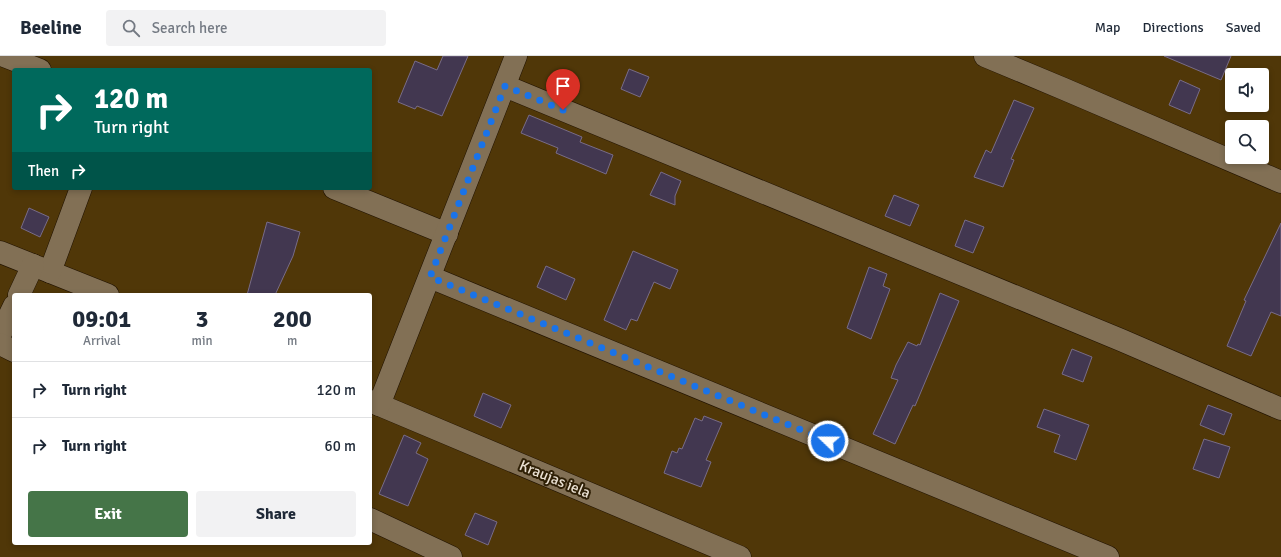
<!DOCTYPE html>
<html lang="en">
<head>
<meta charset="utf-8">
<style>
	:root { --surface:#fff; --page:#f2f2f3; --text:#1f2937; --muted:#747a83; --line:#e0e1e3; --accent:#457548 }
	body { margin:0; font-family:Signika,sans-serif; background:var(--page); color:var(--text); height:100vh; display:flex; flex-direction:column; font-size:15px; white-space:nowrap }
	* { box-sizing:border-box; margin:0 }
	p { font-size:13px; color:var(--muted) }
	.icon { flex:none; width:22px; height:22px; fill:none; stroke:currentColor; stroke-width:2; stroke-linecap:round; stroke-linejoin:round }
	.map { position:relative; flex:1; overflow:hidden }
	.drawer { position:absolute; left:12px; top:237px; width:360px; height:252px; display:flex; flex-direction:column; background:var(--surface); border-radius:4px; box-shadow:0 2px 6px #0003 }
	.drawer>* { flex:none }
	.top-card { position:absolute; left:12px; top:12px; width:360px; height:122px; border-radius:4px; box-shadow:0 2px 6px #0003; background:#00695c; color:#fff; overflow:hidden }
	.buttons { position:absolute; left:1225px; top:12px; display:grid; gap:8px }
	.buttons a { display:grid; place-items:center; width:44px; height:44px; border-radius:4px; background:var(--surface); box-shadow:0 2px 6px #0003; font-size:20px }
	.pin { position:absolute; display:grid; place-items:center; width:34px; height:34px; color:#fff; margin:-41px -17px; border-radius:50% 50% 50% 0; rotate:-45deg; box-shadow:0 0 4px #0007 }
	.pin .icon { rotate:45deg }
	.me { position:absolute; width:44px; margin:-22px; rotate:292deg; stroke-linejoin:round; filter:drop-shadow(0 0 3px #0008) }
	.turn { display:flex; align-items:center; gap:14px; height:84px; padding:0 16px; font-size:18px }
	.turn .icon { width:52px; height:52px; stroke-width:2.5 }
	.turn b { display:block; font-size:28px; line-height:34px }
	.then { display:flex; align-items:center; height:38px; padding:0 16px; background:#0003; gap:8px; font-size:15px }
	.eta { display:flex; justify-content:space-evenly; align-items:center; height:68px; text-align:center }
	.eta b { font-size:24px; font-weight:700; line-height:28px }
	.cta { display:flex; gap:8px; margin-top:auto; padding:8px 16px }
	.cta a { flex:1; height:46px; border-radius:4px; background:var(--accent); color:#fff; font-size:16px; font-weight:700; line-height:46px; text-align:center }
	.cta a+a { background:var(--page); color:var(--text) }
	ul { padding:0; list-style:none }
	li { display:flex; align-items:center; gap:12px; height:56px; padding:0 16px; border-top:1px solid var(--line) }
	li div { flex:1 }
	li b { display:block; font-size:15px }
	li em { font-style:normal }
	header { display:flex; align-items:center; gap:24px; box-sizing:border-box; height:56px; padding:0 20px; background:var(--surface); border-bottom:1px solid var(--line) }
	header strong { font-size:19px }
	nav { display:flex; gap:22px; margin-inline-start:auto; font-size:14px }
	.search { width:280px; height:36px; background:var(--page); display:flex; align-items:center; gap:10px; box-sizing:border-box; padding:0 14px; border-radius:4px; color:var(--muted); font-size:15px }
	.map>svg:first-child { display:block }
	.green { fill:#503708; fill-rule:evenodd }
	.building { fill:#423750; stroke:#786c88 }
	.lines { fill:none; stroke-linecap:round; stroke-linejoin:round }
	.minor-casing { stroke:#1f1100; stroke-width:23 }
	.minor { stroke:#827055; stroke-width:22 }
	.route { stroke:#1a73e8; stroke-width:7; stroke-dasharray:0 12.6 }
	.labels { text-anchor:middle; stroke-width:4; stroke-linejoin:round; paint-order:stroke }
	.street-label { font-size:15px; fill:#eae0d2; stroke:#2e1f05 }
</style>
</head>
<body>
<header>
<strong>Beeline</strong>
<div class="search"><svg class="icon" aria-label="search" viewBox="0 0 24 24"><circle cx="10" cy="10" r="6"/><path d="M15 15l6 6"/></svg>Search here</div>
<nav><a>Map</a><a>Directions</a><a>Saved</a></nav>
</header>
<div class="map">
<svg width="1281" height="501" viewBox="0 0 1281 501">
	<rect width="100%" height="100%" fill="#38290f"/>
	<path class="green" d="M 0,0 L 1281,0 L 1281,501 L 0,501 ZM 14,14 L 370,14 L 370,132 L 14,132 ZM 1232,19 L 1262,19 L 1262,49 L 1232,49 ZM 1232,71 L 1262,71 L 1262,101 L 1232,101 ZM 14,239 L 370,239 L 370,487 L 14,487 Z"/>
	<g class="building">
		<path d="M 443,0 L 468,0 L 442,60 L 417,50 L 415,53 L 398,46 L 415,5 L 437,14 Z"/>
		<path d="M 1164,0 L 1231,0 L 1221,24 Z"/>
		<path d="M 629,13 L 649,21 L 640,41 L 621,33 Z"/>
		<path d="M 1180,24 L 1200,33 L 1190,58 L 1169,49 Z"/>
		<path d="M 1014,44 L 1034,52 L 1011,103 L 1014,104 L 1003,131 L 974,121 L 986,94 L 991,97 Z"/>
		<path d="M 529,59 L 582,81 L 580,86 L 613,99 L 606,118 L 556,97 L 558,92 L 521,77 Z"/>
		<path d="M 661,116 L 681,125 L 675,140 L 675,149 L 650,139 Z"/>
		<path d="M 894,139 L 919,149 L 910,170 L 885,160 Z"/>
		<path d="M 29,152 L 49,161 L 40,181 L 21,172 Z"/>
		<path d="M 965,164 L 984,171 L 973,197 L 955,190 Z"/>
		<path d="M 267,166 L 300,176 L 293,200 L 275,239 L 247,239 Z"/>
		<path d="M 1281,167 L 1281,260 L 1271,256 L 1251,300 L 1227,290 L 1246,245 L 1244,244 Z"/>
		<path d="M 633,195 L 678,214 L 670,233 L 654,226 L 637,265 L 631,263 L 626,274 L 604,264 Z"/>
		<path d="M 546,210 L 575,223 L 566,244 L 537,231 Z"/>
		<path d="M 869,211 L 887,218 L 883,230 L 890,233 L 871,283 L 847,272 Z"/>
		<path d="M 940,237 L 959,245 L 915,350 L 913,349 L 895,388 L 873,378 L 898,324 L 891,322 L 896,309 L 908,286 L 917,290 L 918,288 L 920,289 Z"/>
		<path d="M 1072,293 L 1092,301 L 1083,326 L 1062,318 Z"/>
		<path d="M 483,337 L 511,349 L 501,372 L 474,360 Z"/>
		<path d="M 1208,349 L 1232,358 L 1224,379 L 1200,369 Z"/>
		<path d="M 1044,353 L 1089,369 L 1076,404 L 1054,396 L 1060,379 L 1037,371 Z"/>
		<path d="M 704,360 L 722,367 L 706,404 L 711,406 L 701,431 L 664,417 L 672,395 L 677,397 L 679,392 L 682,393 L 695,362 L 702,365 Z"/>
		<path d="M 404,379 L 421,387 L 416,397 L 428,403 L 408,450 L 379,438 Z"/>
		<path d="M 1204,383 L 1230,391 L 1219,422 L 1193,413 Z"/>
		<path d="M 475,457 L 497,466 L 488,489 L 465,479 Z"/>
	</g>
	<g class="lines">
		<defs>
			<g id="minor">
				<path d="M 4,0 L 40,14"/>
				<path d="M 985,0 L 1064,33 L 1281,126"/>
				<path d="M 505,30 L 1121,284 L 1281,353"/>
				<path d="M 334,132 L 447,178"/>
				<path d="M 0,196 L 108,239"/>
				<path d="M 50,216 L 81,132"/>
				<path d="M 430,221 L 1108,501"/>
				<path d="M 19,239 L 33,209"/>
				<path d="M 0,279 L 14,250"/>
				<path d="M 0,288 L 14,295"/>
				<path d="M 370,345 L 740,501"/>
				<path d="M 379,349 L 516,0"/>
				<path d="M 370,463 L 451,501"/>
			</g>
		</defs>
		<use href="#minor" class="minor-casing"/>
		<use href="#minor" class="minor"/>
	</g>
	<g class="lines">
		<path class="route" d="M 563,54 L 505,30 L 430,221 L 828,385"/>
	</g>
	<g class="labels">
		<g class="street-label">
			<text transform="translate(555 423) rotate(23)" y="5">Kraujas iela</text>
		</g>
	</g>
</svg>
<div class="buttons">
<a><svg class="icon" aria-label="sound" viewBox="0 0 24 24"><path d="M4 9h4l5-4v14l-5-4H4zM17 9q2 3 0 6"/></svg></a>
<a><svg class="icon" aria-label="search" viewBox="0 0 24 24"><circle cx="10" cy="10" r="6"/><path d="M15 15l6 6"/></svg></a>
</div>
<div class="pin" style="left:563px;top:54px;background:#d93025"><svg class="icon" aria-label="arrive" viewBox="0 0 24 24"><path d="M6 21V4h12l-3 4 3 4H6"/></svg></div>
<svg class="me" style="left:828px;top:385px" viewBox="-20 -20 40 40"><circle r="17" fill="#1a73e8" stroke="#fff" stroke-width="3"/><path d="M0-11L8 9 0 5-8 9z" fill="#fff"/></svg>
<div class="top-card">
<div class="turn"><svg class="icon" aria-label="right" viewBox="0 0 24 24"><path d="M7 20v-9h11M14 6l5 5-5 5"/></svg><div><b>120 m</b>Turn right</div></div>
<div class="then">Then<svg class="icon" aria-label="right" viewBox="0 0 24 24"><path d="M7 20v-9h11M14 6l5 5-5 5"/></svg></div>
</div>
<section class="drawer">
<div class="eta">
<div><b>09:01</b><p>Arrival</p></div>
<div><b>3</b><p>min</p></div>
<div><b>200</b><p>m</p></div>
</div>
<ul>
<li><svg class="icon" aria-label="right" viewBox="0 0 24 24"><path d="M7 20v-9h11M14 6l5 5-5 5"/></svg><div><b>Turn right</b></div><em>120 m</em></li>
<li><svg class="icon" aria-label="right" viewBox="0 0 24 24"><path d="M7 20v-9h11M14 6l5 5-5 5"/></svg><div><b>Turn right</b></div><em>60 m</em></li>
</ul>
<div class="cta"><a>Exit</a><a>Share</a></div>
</section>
</div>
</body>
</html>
